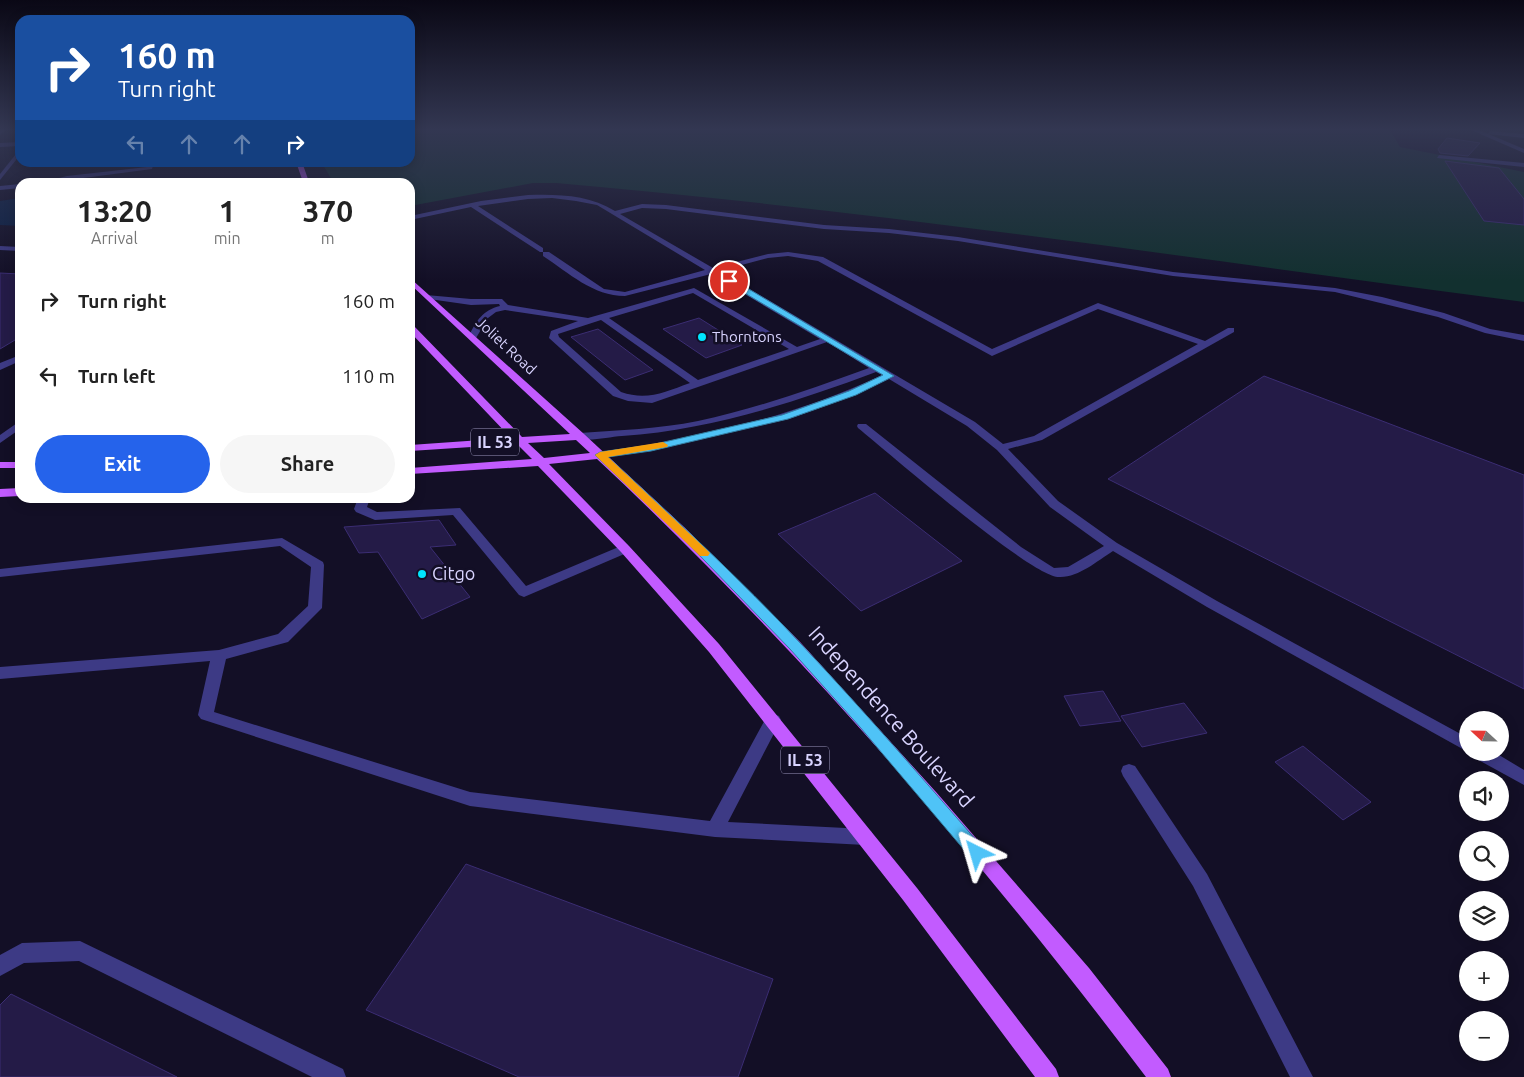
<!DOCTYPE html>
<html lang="en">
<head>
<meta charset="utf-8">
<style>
	:root { --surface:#fff; --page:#f6f6f6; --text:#222; --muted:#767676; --accent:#2563eb }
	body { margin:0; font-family:Ubuntu,sans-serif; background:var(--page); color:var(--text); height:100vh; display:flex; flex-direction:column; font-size:19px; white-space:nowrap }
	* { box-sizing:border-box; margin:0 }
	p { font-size:16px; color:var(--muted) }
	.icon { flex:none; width:28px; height:28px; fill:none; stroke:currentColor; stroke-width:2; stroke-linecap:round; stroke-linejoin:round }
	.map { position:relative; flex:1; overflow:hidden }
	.sheet { position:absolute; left:15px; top:178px; width:400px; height:325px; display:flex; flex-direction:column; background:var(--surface); border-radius:15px; box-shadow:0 2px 12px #0003 }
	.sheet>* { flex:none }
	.top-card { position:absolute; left:15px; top:15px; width:400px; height:152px; border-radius:15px; box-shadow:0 2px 12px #0003; background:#1a4fa0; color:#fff; overflow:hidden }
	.needle { width:32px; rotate:292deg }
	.fabs { position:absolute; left:1459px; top:711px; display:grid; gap:10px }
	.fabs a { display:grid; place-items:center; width:50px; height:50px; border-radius:50%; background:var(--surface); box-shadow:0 2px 12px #0003; font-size:25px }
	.pin { position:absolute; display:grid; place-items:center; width:42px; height:42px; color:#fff; margin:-21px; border:2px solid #fff; border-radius:50%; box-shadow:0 1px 5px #0007 }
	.me { position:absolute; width:55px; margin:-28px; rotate:320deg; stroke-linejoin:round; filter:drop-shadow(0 0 4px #0008) }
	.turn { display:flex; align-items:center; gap:18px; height:105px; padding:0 20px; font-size:22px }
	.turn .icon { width:65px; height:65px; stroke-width:2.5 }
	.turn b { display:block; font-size:35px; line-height:42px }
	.lanes { display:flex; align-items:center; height:48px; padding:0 20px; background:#0003; justify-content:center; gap:25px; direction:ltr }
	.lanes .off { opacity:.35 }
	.eta { display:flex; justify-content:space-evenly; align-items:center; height:85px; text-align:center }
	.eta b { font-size:30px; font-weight:700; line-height:35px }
	.primary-button { display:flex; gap:10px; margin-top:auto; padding:10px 20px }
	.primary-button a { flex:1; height:58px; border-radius:30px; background:var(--accent); color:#fff; font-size:20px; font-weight:700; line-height:58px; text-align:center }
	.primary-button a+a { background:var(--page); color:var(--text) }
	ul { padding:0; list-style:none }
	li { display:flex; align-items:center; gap:15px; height:75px; padding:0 20px }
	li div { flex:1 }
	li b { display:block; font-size:19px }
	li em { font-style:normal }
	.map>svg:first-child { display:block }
	.green { fill:#12302f }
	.water { fill:#0a1f44 }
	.building { fill:#241b47; stroke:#3b2d73 }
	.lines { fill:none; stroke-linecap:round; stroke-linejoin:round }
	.minor { fill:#3d3a85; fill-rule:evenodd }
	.major { fill:#c25bff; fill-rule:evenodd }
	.route { fill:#4fc3f7; stroke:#337fa1 }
	.slow { fill:#f59e0b }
	.poi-dot { fill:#00e5ff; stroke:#130f26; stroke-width:2 }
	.labels { text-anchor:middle; stroke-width:5; stroke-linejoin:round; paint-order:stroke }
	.far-poi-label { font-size:15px; fill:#d9d4ff; stroke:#130f26; text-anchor:start }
	.far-street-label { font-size:15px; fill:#d9d4ff; stroke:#130f26 }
	.shield { fill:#130f26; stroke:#9e99be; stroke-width:1 }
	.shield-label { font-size:16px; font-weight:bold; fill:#d9d4ff }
	.poi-label { font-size:18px; fill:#d9d4ff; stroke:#130f26; text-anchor:start }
	.near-street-label { font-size:21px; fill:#d9d4ff; stroke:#130f26 }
</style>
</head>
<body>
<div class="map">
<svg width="1524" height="1077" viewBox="0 0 1524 1077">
	<rect width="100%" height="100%" fill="#130f26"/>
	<path class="green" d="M 410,130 L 1390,130 L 1400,147 L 1524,172 L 1524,302 C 1202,260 880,211 556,183 L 533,183 L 410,206 L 410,182 L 333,182 L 322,163 L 410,162 Z"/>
	<path class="water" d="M 20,198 L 20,226 L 0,225 L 0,201 Z"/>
	<g class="building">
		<path d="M 1447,138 L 1480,143 L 1468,156 L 1440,153 L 1438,149 Z"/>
		<path d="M 1445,161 L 1499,168 L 1524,199 L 1524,225 L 1484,221 Z"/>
		<path d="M 0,273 L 20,274 L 20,337 L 0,349 Z"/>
		<path d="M 699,318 L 742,345 L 706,358 L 663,329 Z"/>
		<path d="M 598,329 L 653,370 L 625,380 L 571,337 Z"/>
		<path d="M 1264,376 L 1524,475 L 1524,689 L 1108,479 Z"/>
		<path d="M 875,493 L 962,561 L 861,611 L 778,534 Z"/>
		<path d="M 439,520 L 456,545 L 430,547 L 470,597 L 422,619 L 378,552 L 359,553 L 344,527 Z"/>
		<path d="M 1103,691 L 1121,721 L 1080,726 L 1064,696 Z"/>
		<path d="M 1184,703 L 1207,733 L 1142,747 L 1121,716 Z"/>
		<path d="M 1303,746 L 1371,802 L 1343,820 L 1275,762 Z"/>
		<path d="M 466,864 L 773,979 L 738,1077 L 519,1077 L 366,1010 Z"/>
		<path d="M 11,994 L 177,1077 L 0,1077 L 0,1005 Z"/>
	</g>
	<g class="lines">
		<g class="minor">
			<path d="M 0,130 L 5,130 L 0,135 Z"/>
			<path d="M 1471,130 L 1479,130 L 1524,149 L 1524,153 Z"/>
			<path d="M 1490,131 L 1524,134 L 1524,138 L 1488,134 Z"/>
			<path d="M 20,142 L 20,146 L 0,147 L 0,143 Z"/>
			<path d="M 20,149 L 20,155 L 0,180 L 0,174 Z"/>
			<path d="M 1439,155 L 1524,163 L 1524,167 L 1437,158 Z"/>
			<path d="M 148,162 L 154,162 L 152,169 L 53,182 L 43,182 L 67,176 L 147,167 Z"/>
			<path d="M 20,184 L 20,188 L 0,190 L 0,186 Z"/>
			<path d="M 528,195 C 559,194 589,195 615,211 L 642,204 L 666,205 L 824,225 L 889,229 L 958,237 L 1173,272 L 1335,288 L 1382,297 L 1444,313 L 1490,329 L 1524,335 L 1524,341 L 1485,333 L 1438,317 L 1335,292 L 1173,276 L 958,241 L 889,233 L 824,229 L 666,209 L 642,208 L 620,214 L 713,268 L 768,254 L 788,252 L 823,257 L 992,349 L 1098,303 L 1205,341 L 1228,328 L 1234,328 L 1234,332 L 1042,440 L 1008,449 L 1058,501 L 1117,543 L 1217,601 L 1468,738 L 1468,752 L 1207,607 L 1113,551 C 1097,561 1078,578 1059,577 C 1031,577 889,453 858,428 L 857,426 L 858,424 L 866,424 L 1021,547 L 1054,568 L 1068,567 L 1104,546 L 1050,507 L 997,450 L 967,426 L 889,379 L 856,395 L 789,419 L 651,451 L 596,457 L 594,455 L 596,453 L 600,452 C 696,439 793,417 882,375 L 876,372 C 793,403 710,430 622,436 C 608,437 590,442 576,438 L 575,436 L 576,434 L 580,433 C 619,430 659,429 698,421 C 756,409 813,388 869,368 L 827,342 L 652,403 L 628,401 L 613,396 L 549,338 L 551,331 L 578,321 L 505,310 L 496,312 L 488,318 L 476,338 L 470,338 L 469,336 C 476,321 483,310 500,306 L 499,304 L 471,305 L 429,299 L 425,297 L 426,295 L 471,299 L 502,299 L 508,305 L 588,318 L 694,288 L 797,347 L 820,339 L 711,274 L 625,296 C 593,296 569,273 543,256 L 543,252 L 549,252 L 604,289 L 625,292 L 705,270 L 597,205 L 576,201 L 552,198 L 528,199 L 478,206 L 543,248 L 543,252 L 540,252 L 471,207 L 410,220 L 410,216 L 481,201 ZM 788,256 L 818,261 L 992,356 L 1098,309 L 1198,344 L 1034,436 L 1003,444 L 975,422 L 719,271 L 768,258 ZM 693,293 L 789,349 L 698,380 L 609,318 ZM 601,320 L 690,383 C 665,392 647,401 621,392 L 559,337 L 558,334 Z"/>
			<path d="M 0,246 L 20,247 L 20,251 L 0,250 Z"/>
			<path d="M 20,355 L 20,361 L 0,370 L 0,363 Z"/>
			<path d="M 20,421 L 20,429 L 0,443 L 0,435 Z"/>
			<path d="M 358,498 L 370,498 L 367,507 L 377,512 L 460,508 L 526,586 L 621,546 L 625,545 L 631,549 L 629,552 L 524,597 L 519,595 L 453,515 L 375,520 L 356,512 L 354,509 Z"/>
			<path d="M 282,538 L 323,562 L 324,565 L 322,608 L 288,642 L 226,659 L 214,712 L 470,792 L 710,821 L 767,716 L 773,714 L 779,716 L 781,720 L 728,822 L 865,829 L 871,831 L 874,837 L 871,843 L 865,845 L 715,837 L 470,806 L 201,719 L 198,715 L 210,661 L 0,679 L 0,667 L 219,650 L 278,634 L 308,606 L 311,567 L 280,546 L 0,577 L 0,569 Z"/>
			<path d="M 1471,752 L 1494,752 L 1524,770 L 1524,785 L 1473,757 Z"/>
			<path d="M 1129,764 L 1135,766 L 1207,874 L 1313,1077 L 1290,1077 L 1193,886 L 1123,776 L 1121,771 L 1123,766 Z"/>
			<path d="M 80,941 L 343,1069 L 346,1077 L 312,1077 L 79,961 L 24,963 L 0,976 L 0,955 L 22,943 Z"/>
		</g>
		<g class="major">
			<path d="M 296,162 L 302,162 L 309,182 L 303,182 Z"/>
			<path d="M 410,278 L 584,434 L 684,527 L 800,642 L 936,792 L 1089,968 L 1168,1069 L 1171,1077 L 1146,1077 C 980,857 798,647 597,459 L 549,464 L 629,546 L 719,644 L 917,888 L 1056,1069 L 1059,1077 L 1035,1077 L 903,900 L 709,652 L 621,552 L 538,466 L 410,474 L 410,468 L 532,459 L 517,444 L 410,451 L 410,445 L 511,438 L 410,332 L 410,324 L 413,325 L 522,437 L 570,434 L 410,284 ZM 576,440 L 590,453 L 544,458 L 528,443 Z"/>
			<rect x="0" y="462" width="20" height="6"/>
			<path d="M 20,488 L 20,496 L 0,497 L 0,489 Z"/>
		</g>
	</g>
	<linearGradient id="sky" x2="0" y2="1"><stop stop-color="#0a0815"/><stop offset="0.46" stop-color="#333752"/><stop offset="1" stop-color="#333752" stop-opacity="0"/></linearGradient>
	<rect width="1524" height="281" fill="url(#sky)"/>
	<path class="route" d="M 726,279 L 732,279 L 894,376 L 856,395 L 788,419 L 651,451 L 608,457 C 674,518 740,579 801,644 C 863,710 923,779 983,848 L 985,853 L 983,858 L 977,860 L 971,858 L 860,727 L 790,649 L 677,532 L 595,455 L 600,452 L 651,445 L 782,415 L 849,391 L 883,375 L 726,282 Z"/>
	<path class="slow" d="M 663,442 L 668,445 L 667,447 L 608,457 L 708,551 L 710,553 L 708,556 L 700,556 L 595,455 L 600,452 Z"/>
	<g class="poi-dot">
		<circle cx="702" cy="337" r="5"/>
		<circle cx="422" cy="574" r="5"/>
	</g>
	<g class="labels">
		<g class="far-poi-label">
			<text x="712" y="342">Thorntons</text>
		</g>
		<g class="far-street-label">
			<text transform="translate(506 346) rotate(43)" y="5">Joliet Road</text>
		</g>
		<g class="shield">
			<rect x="471" y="428.5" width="48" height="27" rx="4"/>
			<rect x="781" y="746.5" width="48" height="27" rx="4"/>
		</g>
		<g class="shield-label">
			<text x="495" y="448">IL 53</text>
			<text x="805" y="766">IL 53</text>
		</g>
		<g class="poi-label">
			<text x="432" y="580">Citgo</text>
		</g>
		<g class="near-street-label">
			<text transform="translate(891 717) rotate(48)" y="7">Independence Boulevard</text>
		</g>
	</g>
</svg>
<div class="fabs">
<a><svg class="needle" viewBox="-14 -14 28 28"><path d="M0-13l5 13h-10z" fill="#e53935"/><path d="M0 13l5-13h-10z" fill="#767676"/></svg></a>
<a><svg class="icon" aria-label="sound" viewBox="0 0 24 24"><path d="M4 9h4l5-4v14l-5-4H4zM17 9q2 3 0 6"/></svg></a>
<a><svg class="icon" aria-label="search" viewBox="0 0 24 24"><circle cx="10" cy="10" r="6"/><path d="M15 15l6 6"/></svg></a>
<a><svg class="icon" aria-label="layers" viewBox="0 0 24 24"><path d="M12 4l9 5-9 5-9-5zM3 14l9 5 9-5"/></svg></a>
<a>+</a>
<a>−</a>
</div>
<div class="pin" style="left:729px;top:281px;background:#d93025"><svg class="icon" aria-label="arrive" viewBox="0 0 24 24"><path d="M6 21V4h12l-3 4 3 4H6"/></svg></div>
<svg class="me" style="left:977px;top:853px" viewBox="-20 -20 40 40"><path d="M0-17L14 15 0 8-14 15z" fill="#4fc3f7" stroke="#fff" stroke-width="4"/></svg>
<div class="top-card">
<div class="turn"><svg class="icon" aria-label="right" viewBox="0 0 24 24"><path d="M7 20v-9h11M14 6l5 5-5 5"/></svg><div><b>160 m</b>Turn right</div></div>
<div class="lanes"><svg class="icon off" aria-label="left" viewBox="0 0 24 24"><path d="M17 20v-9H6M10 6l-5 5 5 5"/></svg><svg class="icon off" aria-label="ahead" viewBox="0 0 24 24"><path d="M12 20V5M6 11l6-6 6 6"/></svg><svg class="icon off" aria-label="ahead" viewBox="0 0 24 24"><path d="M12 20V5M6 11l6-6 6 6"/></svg><svg class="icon" aria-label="right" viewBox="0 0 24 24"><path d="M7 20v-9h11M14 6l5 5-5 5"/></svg></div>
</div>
<section class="sheet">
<div class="eta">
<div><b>13:20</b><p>Arrival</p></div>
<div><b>1</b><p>min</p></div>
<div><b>370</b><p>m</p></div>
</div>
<ul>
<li><svg class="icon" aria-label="right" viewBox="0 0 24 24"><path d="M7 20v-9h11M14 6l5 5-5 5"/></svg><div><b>Turn right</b></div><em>160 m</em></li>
<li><svg class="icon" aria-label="left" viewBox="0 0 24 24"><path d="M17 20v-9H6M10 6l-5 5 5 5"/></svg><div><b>Turn left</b></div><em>110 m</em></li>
</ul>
<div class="primary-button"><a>Exit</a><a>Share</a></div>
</section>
</div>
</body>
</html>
